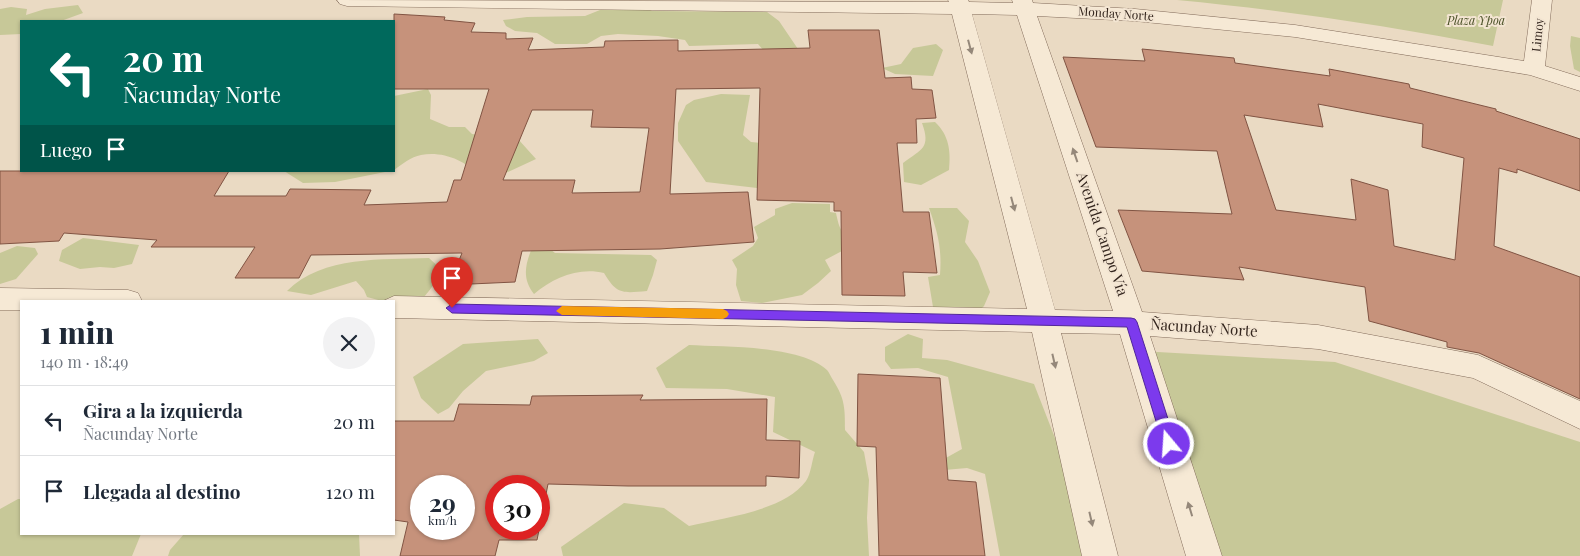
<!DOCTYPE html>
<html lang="es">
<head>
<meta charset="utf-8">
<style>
	:root { --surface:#fff; --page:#f2f2f3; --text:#1f2937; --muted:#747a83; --line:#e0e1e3 }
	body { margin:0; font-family:"Playfair Display",serif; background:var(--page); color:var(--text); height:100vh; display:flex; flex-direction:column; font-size:19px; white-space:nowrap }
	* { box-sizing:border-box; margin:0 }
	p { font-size:16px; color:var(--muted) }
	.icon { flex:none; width:28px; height:28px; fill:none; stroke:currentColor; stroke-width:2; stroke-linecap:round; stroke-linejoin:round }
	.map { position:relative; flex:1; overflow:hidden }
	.details { position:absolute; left:20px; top:300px; width:375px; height:235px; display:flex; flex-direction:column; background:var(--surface); border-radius:0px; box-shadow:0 1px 4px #0004 }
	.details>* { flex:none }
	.hud { position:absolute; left:20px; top:20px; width:375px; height:152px; border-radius:0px; box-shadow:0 1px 4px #0004; background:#00695c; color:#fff; overflow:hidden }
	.speed { position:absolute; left:410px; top:475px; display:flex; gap:10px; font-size:25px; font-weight:700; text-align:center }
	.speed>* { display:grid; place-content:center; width:65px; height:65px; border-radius:50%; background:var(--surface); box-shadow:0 1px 4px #0004; line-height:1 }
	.speed small { font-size:12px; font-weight:400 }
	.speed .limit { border:8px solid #d22; background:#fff; color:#111 }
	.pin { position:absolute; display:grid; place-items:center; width:42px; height:42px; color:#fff; margin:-51px -21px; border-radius:50% 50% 50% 0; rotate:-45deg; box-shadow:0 0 5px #0007 }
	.pin .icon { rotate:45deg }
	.me { position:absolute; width:55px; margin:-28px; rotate:342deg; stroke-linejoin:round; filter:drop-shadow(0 0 4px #0008) }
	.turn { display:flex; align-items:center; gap:18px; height:105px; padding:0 20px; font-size:22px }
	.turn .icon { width:65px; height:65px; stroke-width:2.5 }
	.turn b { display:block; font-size:35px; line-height:42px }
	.then { display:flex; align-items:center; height:48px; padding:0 20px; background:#0003; gap:10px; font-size:19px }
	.round { display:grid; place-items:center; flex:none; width:52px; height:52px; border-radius:26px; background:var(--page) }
	.overview { display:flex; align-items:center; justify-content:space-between; height:85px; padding:0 20px }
	h1 { font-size:30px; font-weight:800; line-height:38px }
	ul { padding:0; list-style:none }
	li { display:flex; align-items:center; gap:15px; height:70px; padding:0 20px; border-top:1px solid var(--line) }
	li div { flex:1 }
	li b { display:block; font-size:19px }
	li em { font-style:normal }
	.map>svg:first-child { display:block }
	.green { fill:#c7c898 }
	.building { fill:#c6927b; stroke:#815443; fill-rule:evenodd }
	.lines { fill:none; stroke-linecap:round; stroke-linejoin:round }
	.street-casing { stroke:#836c5b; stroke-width:1 }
	.street { fill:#f6e9d5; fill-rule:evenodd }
	.oneway { fill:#95887a }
	.route { fill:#7c3aed; stroke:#51269a }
	.slow { fill:#f59e0b }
	.labels { text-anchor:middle; stroke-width:4; stroke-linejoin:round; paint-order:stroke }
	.far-street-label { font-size:12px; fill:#34261e; stroke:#f3e5d2 }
	.far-park-label { font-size:12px; font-style:italic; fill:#494f26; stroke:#f3e5d2 }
	.street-label { font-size:15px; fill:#34261e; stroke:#f3e5d2 }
</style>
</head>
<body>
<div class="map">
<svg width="1580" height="556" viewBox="0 0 1580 556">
	<rect width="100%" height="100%" fill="#eadac3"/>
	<g class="green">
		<path d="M 1177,0 L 1503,0 L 1493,46 C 1388,26 1283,10 1177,0 Z"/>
		<path d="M 78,5 L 83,13 L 61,21 L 21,21 L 21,34 L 0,35 L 0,9 L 11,7 L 27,9 L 26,15 L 45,9 Z"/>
		<path d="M 646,7 L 652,11 L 767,12 L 779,21 L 800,52 L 764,51 L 758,44 L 689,46 L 685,40 L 658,36 L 618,34 L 601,36 L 587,44 L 555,44 L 537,33 L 515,31 L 506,26 L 503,20 L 527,17 L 585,16 L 605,8 Z"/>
		<path d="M 1571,36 L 1580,38 L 1580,72 L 1574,69 L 1570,46 Z"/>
		<path d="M 936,44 L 943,50 L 933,76 L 895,74 L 882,68 L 901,64 L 913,48 Z"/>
		<path d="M 428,89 L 431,95 L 430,119 L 449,127 L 465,127 L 472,134 L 518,139 L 536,159 L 508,172 L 478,176 C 466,160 442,151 421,155 C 411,157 402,164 394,170 L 394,96 Z"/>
		<path d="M 721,94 L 750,95 L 743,135 L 751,142 L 797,146 L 774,173 L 757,188 L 706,182 L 678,141 L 678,123 L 686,105 L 694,100 Z"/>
		<path d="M 935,122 C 949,135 951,151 949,170 L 921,185 L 904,182 L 903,163 C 922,149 931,148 922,123 Z"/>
		<path d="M 284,171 L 390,171 L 335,182 L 303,183 Z"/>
		<path d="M 792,203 L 830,204 L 830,212 L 836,213 C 839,228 842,237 857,243 L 825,260 L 831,271 L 818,283 L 802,295 L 762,303 L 741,301 L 736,285 L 737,269 L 732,260 L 753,246 L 758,238 L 754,227 L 775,215 L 775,209 Z"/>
		<path d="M 929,208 L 957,208 L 969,221 L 965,242 L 978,261 L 990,292 L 984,306 L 968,322 L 935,319 L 928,277 L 940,275 C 942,249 938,233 929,208 Z"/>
		<path d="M 83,238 L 139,245 L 132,264 L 114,268 L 100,267 L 80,269 L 59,261 L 62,250 Z"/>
		<path d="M 17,246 L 35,248 L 38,254 L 16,279 L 0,284 L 0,253 Z"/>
		<path d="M 547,247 L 555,253 L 651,255 L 657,260 L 653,275 L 647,291 C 623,293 617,295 604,273 C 578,267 553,278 534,294 C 522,279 525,265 532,248 Z"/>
		<path d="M 429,258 C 432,261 436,264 438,267 C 443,277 425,296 419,302 L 394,303 L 394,301 L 382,301 L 367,297 L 364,290 L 356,281 L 311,295 L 287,291 C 323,255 383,260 429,258 Z"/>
		<path d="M 908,334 L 923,339 L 922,358 L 947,360 L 1034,384 L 1062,456 L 1090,556 L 1000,556 L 985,474 L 967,468 L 933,471 L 944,459 L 962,449 L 948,377 L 918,368 L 891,369 L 885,361 L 885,347 Z"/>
		<path d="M 538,339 L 548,353 L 534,361 L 486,371 L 463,391 L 449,408 L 438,414 L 421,398 L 413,377 L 463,344 Z"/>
		<path d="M 689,345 C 724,347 801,345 827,370 C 829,372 831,377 833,380 C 845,399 845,408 845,430 L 864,452 L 869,480 L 867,518 L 869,556 L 563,556 L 561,547 L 624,503 L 664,508 L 689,526 C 723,518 784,511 806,481 C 811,474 812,460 815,452 L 773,432 L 775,397 L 727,389 L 666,388 L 656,368 Z"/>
		<path d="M 1140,351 L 1335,362 L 1580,442 L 1580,556 L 1204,556 Z"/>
		<path d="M 18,499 L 21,499 L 21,534 L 141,534 L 132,556 L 0,556 L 0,509 Z"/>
		<path d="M 184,534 L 359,534 L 360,556 L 168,556 L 170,550 Z"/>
	</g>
	<g class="building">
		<path d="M 394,14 L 445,17 L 444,20 L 475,23 L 471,32 L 506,33 L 506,39 L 533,38 L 528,50 L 604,47 L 605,41 L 678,40 L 678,51 L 810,48 L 808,30 L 879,30 L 885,78 L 911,77 L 912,89 L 932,90 L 936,118 L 916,119 L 917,143 L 897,143 L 903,212 L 929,212 L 937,273 L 903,272 L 905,296 L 842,295 L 841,211 L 834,211 L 834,202 L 757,200 L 760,88 L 676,89 L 670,194 L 748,192 L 754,242 L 660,249 L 522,251 L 515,282 L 449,285 L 462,253 L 311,255 L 299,278 L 235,278 L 255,247 L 151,247 L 157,240 L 64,233 L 59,241 L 0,244 L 0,171 L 229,171 L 214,196 L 286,196 L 290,189 L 371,190 L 364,205 L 447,202 L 454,180 L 461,180 L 489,89 L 394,89 ZM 532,110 L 593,110 L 591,127 L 649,128 L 640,192 L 572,193 L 575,180 L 503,180 Z"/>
		<path d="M 1142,49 L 1234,58 L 1235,63 L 1330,76 L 1329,69 L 1409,84 L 1410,88 L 1496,109 L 1496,111 L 1580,139 L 1580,191 L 1517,169 L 1517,173 L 1499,168 L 1494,246 L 1580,277 L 1580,399 L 1479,353 L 1447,347 L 1447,342 L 1369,321 L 1365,287 L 1239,267 L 1244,280 L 1142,271 L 1118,210 L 1232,214 L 1217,151 L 1096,147 L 1063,57 L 1145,61 ZM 1318,104 L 1423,124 L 1422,147 L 1464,158 L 1455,260 L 1394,246 L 1388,190 L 1351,179 L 1356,220 L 1276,210 L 1244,115 L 1323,127 Z"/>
		<path d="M 858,374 L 940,378 L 948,480 L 976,482 L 985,556 L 879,556 L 876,447 L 857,446 Z"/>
		<path d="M 643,395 L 640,400 L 767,399 L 766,440 L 800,441 L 799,478 L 766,476 L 766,486 L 628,486 L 548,484 L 537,540 L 499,540 L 495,556 L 400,556 L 408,522 L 394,520 L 394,421 L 454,421 L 459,404 L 530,405 L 532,396 ZM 421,486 L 464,486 L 464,529 L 421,529 ZM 496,486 L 539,486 L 539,529 L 496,529 Z"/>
	</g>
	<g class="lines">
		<defs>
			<g id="street">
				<path d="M 337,0 L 949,2 L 948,0 L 968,0 L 969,2 L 1013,3 L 1012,0 L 1032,0 L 1033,3 L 1135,9 L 1295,25 L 1524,61 L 1532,0 L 1552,0 L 1545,66 L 1580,77 L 1580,91 L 1530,75 L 1295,37 L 1135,21 L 1037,16 L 1142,312 L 1318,325 L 1478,355 L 1580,401 L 1580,429 L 1473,378 L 1318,349 L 1150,336 L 1222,556 L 1186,556 L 1120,334 L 1061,333 L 1118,556 L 1082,556 L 1032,332 L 394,318 L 394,301 L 383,301 L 394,296 L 1027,309 L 952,14 L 347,6 L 340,4 ZM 972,14 L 1017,15 L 1113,311 L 1055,310 Z"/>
				<path d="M 0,288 L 128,290 L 138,293 L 142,301 L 21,301 L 21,310 L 0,310 Z"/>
			</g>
		</defs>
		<use href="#street" class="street-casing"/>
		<use href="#street" class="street"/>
	</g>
	<defs><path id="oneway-solid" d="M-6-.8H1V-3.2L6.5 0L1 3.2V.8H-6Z" transform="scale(1.25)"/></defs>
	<g class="oneway">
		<use href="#oneway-solid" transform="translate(970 47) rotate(75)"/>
		<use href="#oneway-solid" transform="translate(1075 155) rotate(-109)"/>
		<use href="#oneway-solid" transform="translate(1013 204) rotate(75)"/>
		<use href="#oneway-solid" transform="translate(1054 361) rotate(77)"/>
		<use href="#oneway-solid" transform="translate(1190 509) rotate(-107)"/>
		<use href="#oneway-solid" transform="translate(1091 519) rotate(77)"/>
	</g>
	<path class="route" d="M 452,304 L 1131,318 L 1135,319 L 1137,322 L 1176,444 L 1174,448 L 1169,450 L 1164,448 L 1163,444 L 1127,327 L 452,313 L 446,308 Z"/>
	<path class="slow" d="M 562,306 L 723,309 L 727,311 L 729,314 L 727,317 L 723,319 L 562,315 L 556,311 Z"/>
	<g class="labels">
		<g class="far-street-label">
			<text transform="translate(1116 14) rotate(4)" y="4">Monday Norte</text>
			<text transform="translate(1538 35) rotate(-84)" y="4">Limoy</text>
		</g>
		<g class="far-park-label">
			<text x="1476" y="25">Plaza Ypoa</text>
		</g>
		<g class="street-label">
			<text transform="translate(1102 234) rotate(71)" y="5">Avenida Campo Vía</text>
			<text transform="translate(1204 328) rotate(4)" y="5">Ñacunday Norte</text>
		</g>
	</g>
</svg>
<div class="speed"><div>29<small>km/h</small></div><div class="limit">30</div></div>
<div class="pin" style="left:452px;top:308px;background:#d93025"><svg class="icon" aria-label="arrive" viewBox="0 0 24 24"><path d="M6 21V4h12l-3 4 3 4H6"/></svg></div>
<svg class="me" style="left:1169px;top:444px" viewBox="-20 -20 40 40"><circle r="17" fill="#7c3aed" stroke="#fff" stroke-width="3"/><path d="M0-11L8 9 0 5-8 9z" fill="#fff"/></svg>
<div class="hud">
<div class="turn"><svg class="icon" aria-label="left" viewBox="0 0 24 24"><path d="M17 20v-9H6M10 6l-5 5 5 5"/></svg><div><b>20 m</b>Ñacunday Norte</div></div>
<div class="then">Luego<svg class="icon" aria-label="arrive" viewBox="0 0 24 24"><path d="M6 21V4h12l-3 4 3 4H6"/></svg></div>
</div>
<section class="details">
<div class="overview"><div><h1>1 min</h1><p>140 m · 18:49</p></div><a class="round"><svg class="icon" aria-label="close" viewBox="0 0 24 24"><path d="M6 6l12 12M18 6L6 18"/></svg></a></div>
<ul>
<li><svg class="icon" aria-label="left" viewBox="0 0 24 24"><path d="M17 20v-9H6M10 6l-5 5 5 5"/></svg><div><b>Gira a la izquierda</b><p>Ñacunday Norte</p></div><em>20 m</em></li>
<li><svg class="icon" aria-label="arrive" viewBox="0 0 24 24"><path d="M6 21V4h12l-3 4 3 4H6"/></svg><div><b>Llegada al destino</b></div><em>120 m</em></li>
</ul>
</section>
</div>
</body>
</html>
